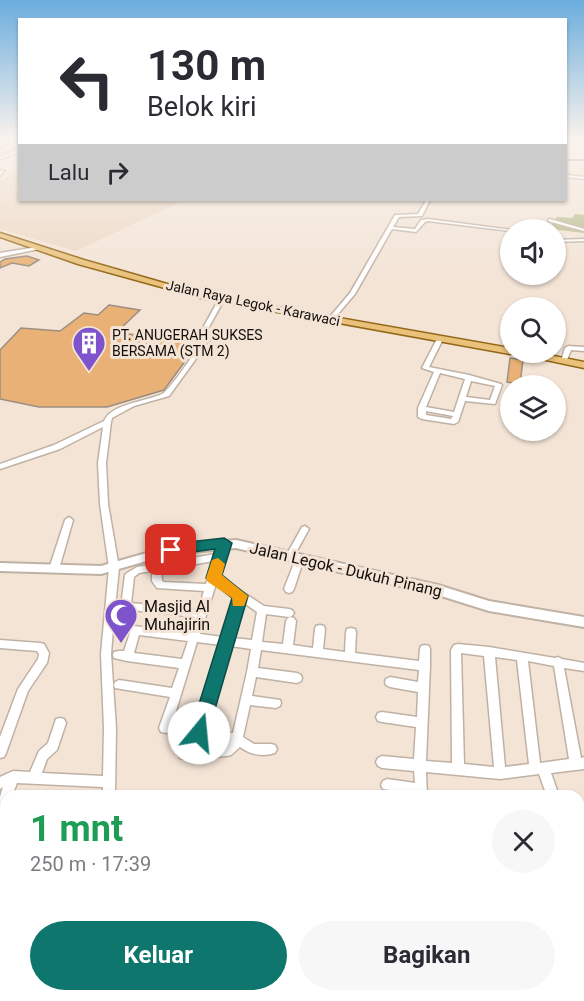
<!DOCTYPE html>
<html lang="id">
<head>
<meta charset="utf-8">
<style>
	:root { --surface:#fff; --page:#f7f7f7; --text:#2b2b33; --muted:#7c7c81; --accent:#0f766e }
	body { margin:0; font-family:Roboto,sans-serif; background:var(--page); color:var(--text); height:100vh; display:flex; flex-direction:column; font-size:22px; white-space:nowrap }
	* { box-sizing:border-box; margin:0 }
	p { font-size:20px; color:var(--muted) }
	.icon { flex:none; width:33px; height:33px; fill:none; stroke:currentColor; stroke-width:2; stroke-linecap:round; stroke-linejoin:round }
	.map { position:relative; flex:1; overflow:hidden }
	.details { position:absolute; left:0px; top:790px; width:585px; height:212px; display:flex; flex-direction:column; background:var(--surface); border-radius:18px 18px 0 0; box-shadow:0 2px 4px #0004 }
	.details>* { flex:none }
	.hud { position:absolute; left:18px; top:18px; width:549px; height:183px; border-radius:0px; box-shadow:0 2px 4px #0004; background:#fff; color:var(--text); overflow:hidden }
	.controls { position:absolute; left:500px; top:219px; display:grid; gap:12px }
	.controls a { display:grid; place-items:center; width:66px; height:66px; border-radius:50%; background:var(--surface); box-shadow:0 2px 4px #0004; font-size:30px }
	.pin { position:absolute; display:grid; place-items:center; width:51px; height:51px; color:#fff; margin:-26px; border-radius:12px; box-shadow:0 3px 9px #0006 }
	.me { position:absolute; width:66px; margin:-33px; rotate:17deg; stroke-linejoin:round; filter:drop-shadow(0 0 4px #0008) }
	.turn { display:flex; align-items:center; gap:21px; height:126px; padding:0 30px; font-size:27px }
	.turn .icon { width:78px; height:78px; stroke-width:2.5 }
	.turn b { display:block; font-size:42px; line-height:51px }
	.then { display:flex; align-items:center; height:57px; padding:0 30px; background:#0003; gap:12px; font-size:22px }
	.round { display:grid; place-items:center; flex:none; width:63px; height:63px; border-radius:32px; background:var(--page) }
	.summary { display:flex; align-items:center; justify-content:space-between; height:102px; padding:0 30px }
	h1 { font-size:36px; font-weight:700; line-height:45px; color:#1e9e55 }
	.button { display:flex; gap:12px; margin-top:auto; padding:12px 30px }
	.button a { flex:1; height:69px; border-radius:36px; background:var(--accent); color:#fff; font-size:24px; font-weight:700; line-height:69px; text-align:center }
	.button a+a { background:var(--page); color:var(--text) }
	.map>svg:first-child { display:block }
	.built { fill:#ecd8c4 }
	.green { fill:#b2b985 }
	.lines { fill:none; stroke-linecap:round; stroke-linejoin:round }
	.stream { stroke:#3d7692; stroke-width:1.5 }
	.building { fill:#e9b175; stroke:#9b8e81; stroke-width:1.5 }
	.minor-casing { stroke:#bfb1a4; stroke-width:3 }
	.tertiary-casing { stroke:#bfb1a4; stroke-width:4 }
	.primary-casing { stroke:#956819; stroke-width:3 }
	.minor { fill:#fff; fill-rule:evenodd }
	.tertiary { fill:#fff; fill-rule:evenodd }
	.primary { fill:#e9c17a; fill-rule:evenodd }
	.route { fill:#0f766e; stroke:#0a4d48; stroke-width:1.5 }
	.slow { fill:#f59e0b }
	.labels { text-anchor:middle; stroke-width:6; stroke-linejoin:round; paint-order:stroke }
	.far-street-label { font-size:14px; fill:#130e09; stroke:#f3e4d6 }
	.far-poi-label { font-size:14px; fill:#130e09; stroke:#f3e4d6; text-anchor:start }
	.street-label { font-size:16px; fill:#130e09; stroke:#f3e4d6 }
	.poi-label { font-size:16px; fill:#130e09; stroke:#f3e4d6; text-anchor:start }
</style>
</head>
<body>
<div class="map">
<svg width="584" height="1001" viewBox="0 0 584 1001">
	<rect width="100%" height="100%" fill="#f3e4d6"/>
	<path class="built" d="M 19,172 L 20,200 L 184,200 L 76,251 L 0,229 L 0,180 Z"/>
	<path class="green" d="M 575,214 L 584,215 L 584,233 L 552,229 L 551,225 L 557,217 L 572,218 Z"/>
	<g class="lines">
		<path class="stream" d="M 566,160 L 584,160"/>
	</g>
	<g class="building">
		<path d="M 27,256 L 39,260 L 29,266 L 12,263 L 0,268 L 0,262 L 5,259 Z"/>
		<path d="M 109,305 L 140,310 L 117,332 L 197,345 L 164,390 L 107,407 L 39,407 L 0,399 L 0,350 L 21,328 L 60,331 L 84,313 L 98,315 Z"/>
		<path d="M 510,358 L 523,360 L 520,384 L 507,382 Z"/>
	</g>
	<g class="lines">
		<defs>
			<g id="minor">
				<path d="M 12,139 L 17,139 L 0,146 L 0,144 Z"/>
				<path d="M 20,142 L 20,145 L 0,153 L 0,151 Z"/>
				<path d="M 20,149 L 20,152 L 0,159 L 0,157 Z"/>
				<path d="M 2,170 L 4,171 L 0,176 L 0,171 Z"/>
				<path d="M 566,175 L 584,177 L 584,179 L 566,177 Z"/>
				<path d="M 426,200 L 430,200 L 422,216 L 399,217 L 393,227 L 415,229 L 421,220 L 428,219 L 512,230 L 510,230 L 510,231 L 428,221 L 425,222 L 416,232 L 392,229 L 355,294 L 332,321 L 328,321 L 328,319 L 350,293 L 395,215 L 418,214 Z"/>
				<path d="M 550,219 L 584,229 L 584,231 L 548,221 L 548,220 Z"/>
				<path d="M 584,239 L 584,241 L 555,242 L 555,240 Z"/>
				<path d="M 37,247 L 39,248 L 39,249 L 0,257 L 0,253 Z"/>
				<path d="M 219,299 L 224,300 L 205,334 L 211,338 L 169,396 L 134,406 L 112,418 L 111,422 L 106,463 L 108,504 L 119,568 L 113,627 L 114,625 L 118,624 L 190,633 L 195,617 L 123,609 L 121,606 L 125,575 L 127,573 L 137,567 L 216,554 L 221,541 L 227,541 L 228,543 L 218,576 L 264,606 L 289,609 L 292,610 L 294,613 L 292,616 L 289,617 L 266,614 L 262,642 L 283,644 L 286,621 L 288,618 L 291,617 L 294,618 L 296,621 L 293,645 L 313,648 L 315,629 L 316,626 L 320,625 L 324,626 L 325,629 L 323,649 L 345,652 L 346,632 L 347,629 L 351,628 L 355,629 L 356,632 L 355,653 L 419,661 L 420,649 L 421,646 L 425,645 L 429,646 L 430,649 L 430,666 L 426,761 L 452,763 L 451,650 L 454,645 L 458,644 L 489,647 L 555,658 L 558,657 L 562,659 L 584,663 L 584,671 L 564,668 L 581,758 L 584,757 L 584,769 L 551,773 L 559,796 L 547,796 L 539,774 L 500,779 L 426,772 L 427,796 L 415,796 L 415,794 L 383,789 L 381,785 L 383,781 L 387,779 L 415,783 L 414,771 L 382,768 L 378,766 L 376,762 L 378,758 L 382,756 L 414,759 L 416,727 L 382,722 L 378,721 L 376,717 L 378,713 L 382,712 L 417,717 L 418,692 L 390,687 L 386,685 L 385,682 L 386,679 L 390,677 L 418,682 L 419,670 L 261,650 L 258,668 L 297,673 L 301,675 L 302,678 L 301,681 L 297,683 L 256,677 L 252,696 L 280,700 L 281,703 L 280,706 L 276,708 L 250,705 L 243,737 L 254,744 L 271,744 L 275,745 L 277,749 L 275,753 C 262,757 251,755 240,747 L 231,755 L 227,756 L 184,759 L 180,758 L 178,754 L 180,750 L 184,749 L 225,746 L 228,743 L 161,732 L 159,728 L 170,697 L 115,688 L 114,685 L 115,682 L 119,680 L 172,688 L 179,668 L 127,661 L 114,658 L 113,655 L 114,652 L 118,651 L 124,651 L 130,633 L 114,631 L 113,629 L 111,654 L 116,728 L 115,796 L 103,796 L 103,787 L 17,783 L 12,796 L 6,796 L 6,815 L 4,819 L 0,821 L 0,797 L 3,787 L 0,789 L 0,777 L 13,771 L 30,772 L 39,751 L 48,743 L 56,719 L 60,718 L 64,719 L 66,723 L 57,750 L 47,759 L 42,773 L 103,776 L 104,728 L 101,654 L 109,568 L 100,504 L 98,463 L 103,427 L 60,449 L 0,469 L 0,464 L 54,445 L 104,421 C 111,404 147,401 162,394 C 169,391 198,348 204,339 L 199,335 ZM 214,561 L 206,584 L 163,582 L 162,580 L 161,570 ZM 152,571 L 152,581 L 157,588 L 204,591 L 198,610 L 131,603 L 134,577 L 139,573 ZM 216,584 L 236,597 L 223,637 L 200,634 ZM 244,603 L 257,612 L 252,640 L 233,638 ZM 139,635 L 188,641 L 182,659 L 134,653 ZM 197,642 L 221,645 L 195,727 L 172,724 ZM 231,646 L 251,649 L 247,672 L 233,733 L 206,729 ZM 461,653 L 484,656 L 494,767 L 464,764 ZM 495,657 L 517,660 L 529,764 L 505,767 ZM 528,661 L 554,666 L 569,759 L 540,763 Z"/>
				<path d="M 440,337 L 443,339 L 429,367 L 469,375 L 501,384 L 502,385 L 495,404 L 465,401 L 458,422 L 454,424 L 422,419 L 418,417 L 418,408 L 434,372 L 422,368 L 437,339 ZM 440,373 L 465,379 L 454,412 L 426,407 ZM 471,381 L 495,386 L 490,400 L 466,397 ZM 426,411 L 453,416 L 451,419 L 426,415 Z"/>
				<path d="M 568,346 L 584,347 L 584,351 L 571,350 L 566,362 L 562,362 L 561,361 L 565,348 Z"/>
				<path d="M 69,517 L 73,520 L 59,569 L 57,571 L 51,571 L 49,569 L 65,520 Z"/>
				<path d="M 305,526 L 309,529 L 294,556 L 293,558 L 287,558 L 286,556 L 302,527 Z"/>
				<path d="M 300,555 L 303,556 L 304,558 L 294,589 L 292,592 L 289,593 L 286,592 L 284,589 L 296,558 L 297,556 Z"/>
				<path d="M 0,640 L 40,643 L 44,644 L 49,653 L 47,663 L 28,691 L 6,753 L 4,757 L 0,758 L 0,737 L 18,689 L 38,659 L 39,654 L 37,651 L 0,648 Z"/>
				<path d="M 584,813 L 584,825 L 579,826 L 579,814 Z"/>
				<path d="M 0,859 L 6,860 L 6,874 L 0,873 Z"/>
				<path d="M 0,936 L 6,939 L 6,953 L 0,950 Z"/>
				<path d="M 149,996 L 163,996 L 164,1001 L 150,1001 Z"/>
				<path d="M 209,996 L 249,996 L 251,1001 L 211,1001 Z"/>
				<rect x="439" y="996" width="14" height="5"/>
				<rect x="486" y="996" width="14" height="5"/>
				<path d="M 546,996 L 567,996 L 569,1001 L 545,1001 Z"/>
			</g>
			<g id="tertiary">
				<path d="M 566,139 L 584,140 L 584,142 L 566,140 Z"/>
				<path d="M 236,540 L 438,585 L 489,601 L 584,617 L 584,627 L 489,611 L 438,595 L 236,548 L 171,554 L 101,574 L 0,571 L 0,563 L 101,566 L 171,546 Z"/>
			</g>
			<path id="primary" d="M 0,233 L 84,260 L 202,294 L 510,348 L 510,352 L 534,352 L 584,362 L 584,368 L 513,353 L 510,354 L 201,298 L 78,264 L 0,237 Z"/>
		</defs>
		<use href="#minor" class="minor-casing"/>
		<use href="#tertiary" class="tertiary-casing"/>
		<use href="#primary" class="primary-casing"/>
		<use href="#minor" class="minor"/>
		<use href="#tertiary" class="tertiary"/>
		<use href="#primary" class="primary"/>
	</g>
	<linearGradient id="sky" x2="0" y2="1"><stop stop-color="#6baddd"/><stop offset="0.5" stop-color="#faf3ed"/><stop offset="1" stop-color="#faf3ed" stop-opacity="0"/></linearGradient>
	<rect width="584" height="279" fill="url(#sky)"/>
	<path class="route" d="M 224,538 L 232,543 L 222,575 L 248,596 L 208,733 L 205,739 L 199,741 L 192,739 L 190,733 L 232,598 L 206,578 L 215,549 L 171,555 L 163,550 L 171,544 Z"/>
	<path class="slow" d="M 218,558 L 225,564 L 222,575 L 248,596 L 244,606 L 233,606 L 232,598 L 208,582 L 206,578 L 212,560 Z"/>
	<defs>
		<symbol id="building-pin" viewBox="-11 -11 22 30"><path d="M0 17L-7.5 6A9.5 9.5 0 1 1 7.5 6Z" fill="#7f53cc" stroke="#f3e4d6"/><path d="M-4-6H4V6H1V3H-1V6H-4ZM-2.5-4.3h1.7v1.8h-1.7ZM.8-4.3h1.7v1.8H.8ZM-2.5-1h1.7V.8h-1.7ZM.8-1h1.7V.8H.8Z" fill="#fff"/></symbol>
		<symbol id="mosque-pin" viewBox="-11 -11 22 30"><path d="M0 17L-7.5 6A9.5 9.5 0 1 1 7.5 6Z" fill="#7f53cc" stroke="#f3e4d6"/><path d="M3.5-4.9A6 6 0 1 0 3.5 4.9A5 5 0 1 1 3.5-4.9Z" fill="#fff"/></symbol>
	</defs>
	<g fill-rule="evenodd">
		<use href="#building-pin" x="70" y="324" width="38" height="52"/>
		<use href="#mosque-pin" x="102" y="596" width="38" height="52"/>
	</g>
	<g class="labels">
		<g class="far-street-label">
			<text transform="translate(253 303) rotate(12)" y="5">Jalan Raya Legok - Karawaci</text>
		</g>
		<g class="far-poi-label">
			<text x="112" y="340">PT. ANUGERAH SUKSES<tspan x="112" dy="16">BERSAMA (STM 2)</tspan></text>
		</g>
		<g class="street-label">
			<text transform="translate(346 569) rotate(13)" y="6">Jalan Legok - Dukuh Pinang</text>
		</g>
		<g class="poi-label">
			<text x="144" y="612">Masjid Al<tspan x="144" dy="18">Muhajirin</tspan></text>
		</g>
	</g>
</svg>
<div class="controls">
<a><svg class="icon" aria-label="sound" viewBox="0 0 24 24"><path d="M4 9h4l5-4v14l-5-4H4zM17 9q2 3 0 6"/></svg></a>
<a><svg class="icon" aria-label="search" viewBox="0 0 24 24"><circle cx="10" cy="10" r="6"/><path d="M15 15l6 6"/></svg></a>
<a><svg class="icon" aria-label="layers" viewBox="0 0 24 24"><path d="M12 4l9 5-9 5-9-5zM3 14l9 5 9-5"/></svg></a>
</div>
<div class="pin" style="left:171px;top:550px;background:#d93025"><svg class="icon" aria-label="arrive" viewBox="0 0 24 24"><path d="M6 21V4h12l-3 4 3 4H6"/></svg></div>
<svg class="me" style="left:199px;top:733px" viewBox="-20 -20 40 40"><circle r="19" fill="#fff"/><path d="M0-13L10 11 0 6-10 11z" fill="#0f766e"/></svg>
<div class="hud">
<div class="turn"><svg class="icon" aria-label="left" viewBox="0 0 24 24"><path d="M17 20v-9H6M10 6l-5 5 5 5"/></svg><div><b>130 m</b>Belok kiri</div></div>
<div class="then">Lalu<svg class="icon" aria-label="right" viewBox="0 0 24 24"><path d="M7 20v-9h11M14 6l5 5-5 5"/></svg></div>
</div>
<section class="details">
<div class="summary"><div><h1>1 mnt</h1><p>250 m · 17:39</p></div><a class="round"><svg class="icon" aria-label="close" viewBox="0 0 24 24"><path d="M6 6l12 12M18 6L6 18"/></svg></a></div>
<div class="button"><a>Keluar</a><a>Bagikan</a></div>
</section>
</div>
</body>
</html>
